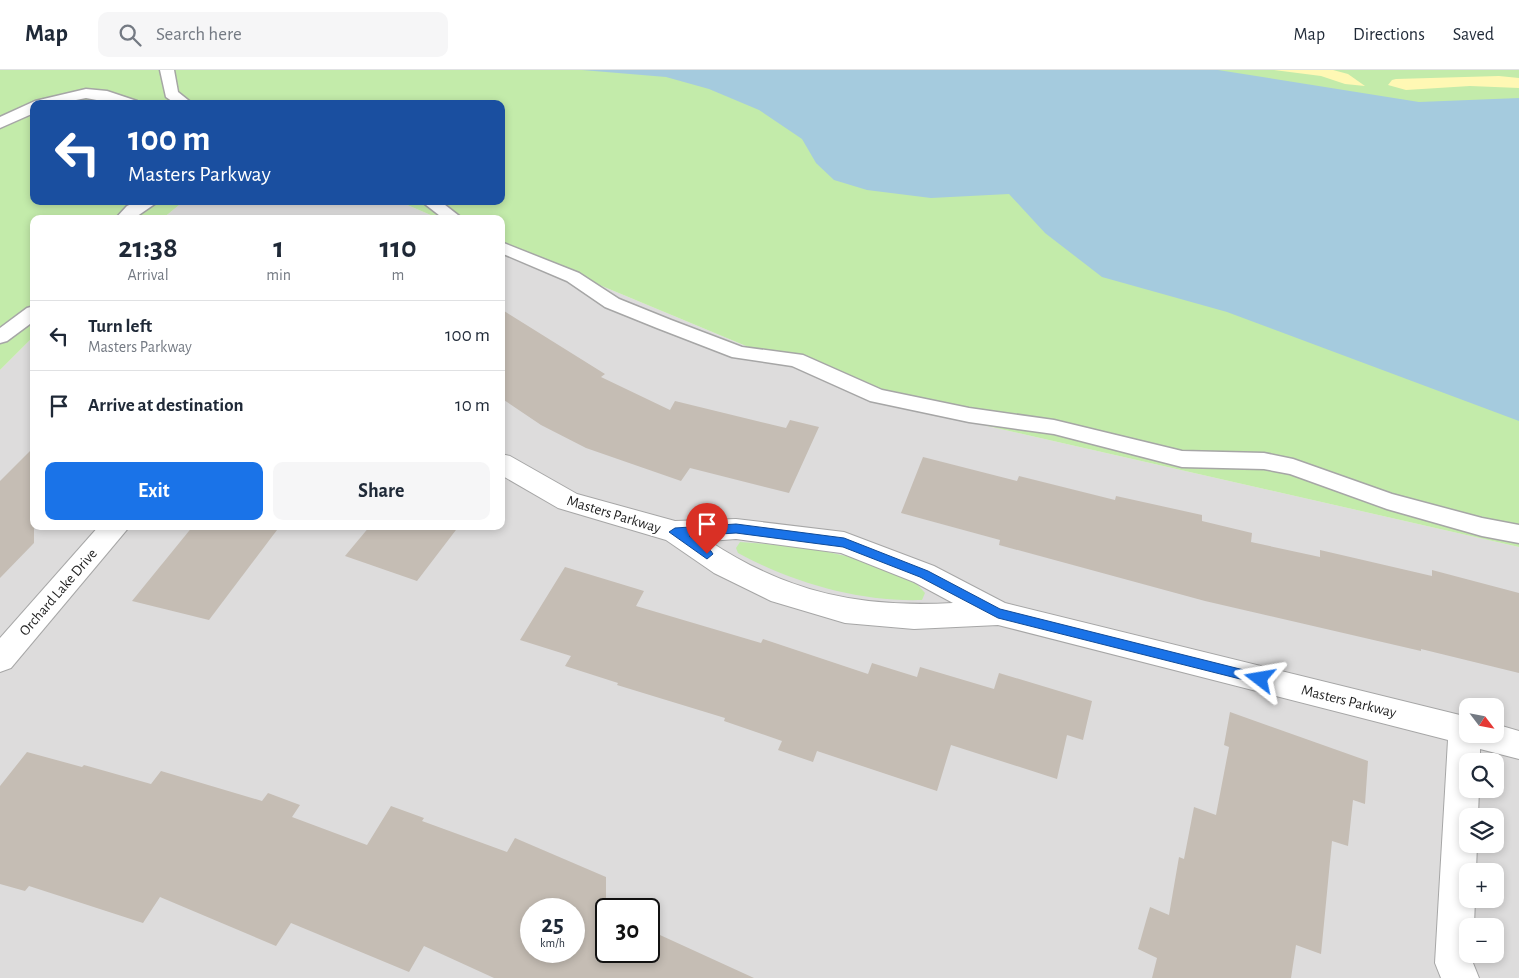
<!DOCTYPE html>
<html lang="en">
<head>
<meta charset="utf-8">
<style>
	:root { --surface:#fff; --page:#f6f6f7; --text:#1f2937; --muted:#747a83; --line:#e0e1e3; --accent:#1a73e8 }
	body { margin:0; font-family:"Alegreya Sans",sans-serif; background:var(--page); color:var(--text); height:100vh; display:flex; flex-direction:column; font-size:19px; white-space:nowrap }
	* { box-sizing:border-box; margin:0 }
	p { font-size:16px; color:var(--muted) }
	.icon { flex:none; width:28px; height:28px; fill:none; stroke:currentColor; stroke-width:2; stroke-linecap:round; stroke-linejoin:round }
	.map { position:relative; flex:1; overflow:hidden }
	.drawer { position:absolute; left:30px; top:145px; width:475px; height:315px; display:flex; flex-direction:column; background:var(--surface); border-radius:10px; box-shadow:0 2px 8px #0003 }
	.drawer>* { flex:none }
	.top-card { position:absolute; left:30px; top:30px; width:475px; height:105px; border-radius:10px; box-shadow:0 2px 8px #0003; background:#1a4fa0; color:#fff; overflow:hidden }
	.needle { width:32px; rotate:122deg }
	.buttons { position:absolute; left:1459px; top:628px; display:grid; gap:10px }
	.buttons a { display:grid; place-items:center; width:45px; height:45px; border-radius:10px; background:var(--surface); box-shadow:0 2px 8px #0003; font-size:25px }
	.speed { position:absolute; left:520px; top:828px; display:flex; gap:10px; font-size:25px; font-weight:700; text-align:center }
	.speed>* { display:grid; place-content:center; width:65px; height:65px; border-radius:50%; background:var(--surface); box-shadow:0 2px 8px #0003; line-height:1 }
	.speed small { font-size:12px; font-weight:400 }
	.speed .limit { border:2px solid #111; border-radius:8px; background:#fff; color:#111 }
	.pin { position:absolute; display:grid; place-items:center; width:42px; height:42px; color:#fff; margin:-51px -21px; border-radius:50% 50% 50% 0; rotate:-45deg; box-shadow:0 0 5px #0007 }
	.pin .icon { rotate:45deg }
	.me { position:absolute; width:55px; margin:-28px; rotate:284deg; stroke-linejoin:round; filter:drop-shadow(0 0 4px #0008) }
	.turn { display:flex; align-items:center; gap:18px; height:105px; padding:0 15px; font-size:22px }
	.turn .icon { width:65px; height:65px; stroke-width:2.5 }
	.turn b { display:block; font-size:35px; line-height:42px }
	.eta { display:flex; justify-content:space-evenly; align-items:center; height:85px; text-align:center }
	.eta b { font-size:30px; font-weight:700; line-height:35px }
	.cta { display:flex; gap:10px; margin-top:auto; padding:10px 15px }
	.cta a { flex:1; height:58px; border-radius:10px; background:var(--accent); color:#fff; font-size:20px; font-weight:700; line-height:58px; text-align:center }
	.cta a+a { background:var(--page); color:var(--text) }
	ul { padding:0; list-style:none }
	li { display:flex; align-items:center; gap:15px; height:70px; padding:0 15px; border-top:1px solid var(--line) }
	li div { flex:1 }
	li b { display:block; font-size:19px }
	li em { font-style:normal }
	header { display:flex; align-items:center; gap:30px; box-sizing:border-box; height:70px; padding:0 25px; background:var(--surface); border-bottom:1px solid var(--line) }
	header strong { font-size:24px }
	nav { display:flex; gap:28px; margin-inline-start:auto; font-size:18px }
	.search { width:350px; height:45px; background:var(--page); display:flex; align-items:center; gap:12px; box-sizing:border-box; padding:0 18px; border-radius:10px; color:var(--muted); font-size:19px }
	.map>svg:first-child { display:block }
	.residential { fill:#dddcdc; fill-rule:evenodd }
	.grass { fill:#c3ebaa }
	.sand { fill:#fff8b4 }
	.water { fill:#a5cbde }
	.building { fill:#c5bdb4; fill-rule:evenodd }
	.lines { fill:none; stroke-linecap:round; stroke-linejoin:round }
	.service-casing { stroke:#a6a6a6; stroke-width:3 }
	.minor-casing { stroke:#a6a6a6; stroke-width:2 }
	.service { fill:#fff; fill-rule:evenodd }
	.minor { fill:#fff; fill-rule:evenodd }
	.route { fill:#1a73e8; stroke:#114b97 }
	.labels { text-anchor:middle; stroke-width:4; stroke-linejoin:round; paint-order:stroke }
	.street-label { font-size:15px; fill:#1f1f1f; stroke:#fff }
</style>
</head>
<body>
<header>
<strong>Map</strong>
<div class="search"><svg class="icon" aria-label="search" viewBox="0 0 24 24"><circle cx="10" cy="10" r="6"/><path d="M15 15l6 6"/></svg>Search here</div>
<nav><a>Map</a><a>Directions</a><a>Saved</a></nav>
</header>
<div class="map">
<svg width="1519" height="908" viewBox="0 0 1519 908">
	<rect width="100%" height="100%" fill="#f0ede5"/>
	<g class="residential">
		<path d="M 184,131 L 398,131 L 440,149 L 162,149 Z"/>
		<path d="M 501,174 L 878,331 L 1519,477 L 1519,908 L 0,908 L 0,300 L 34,266 L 34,456 L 501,456 ZM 1468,636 L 1495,636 L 1495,664 L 1468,664 ZM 1468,691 L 1495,691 L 1495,719 L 1468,719 ZM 1468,746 L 1495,746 L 1495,774 L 1468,774 ZM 1468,801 L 1495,801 L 1495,829 L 1468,829 ZM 531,839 L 574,839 L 574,881 L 531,881 ZM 606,839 L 649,839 L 649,881 L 606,881 ZM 1468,856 L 1495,856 L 1495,884 L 1468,884 Z"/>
	</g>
	<g class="grass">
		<path d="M 0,0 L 1519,0 L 1519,477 L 878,331 L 501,174 L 501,149 L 440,149 L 398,131 L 501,131 L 501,34 L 34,34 L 34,131 L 184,131 L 162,149 L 34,149 L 34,266 L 0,300 Z"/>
		<path d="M 740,472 L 805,477 L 855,488 L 917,514 L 925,523 L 922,530 C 859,532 793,513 738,483 L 736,478 Z"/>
	</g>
	<g class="sand">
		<path d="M 1274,0 L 1333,0 L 1348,4 L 1365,16 L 1345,14 L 1321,6 Z"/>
		<path d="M 1499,6 L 1519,8 L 1519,18 L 1470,16 L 1406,20 L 1388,15 L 1392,10 L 1396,9 Z"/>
	</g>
	<path class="water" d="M 582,0 L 1218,0 L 1419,32 L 1519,28 L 1519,351 L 1227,242 L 1102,207 L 1045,163 L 1009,124 L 931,128 L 867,120 L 834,110 L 816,93 L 802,69 L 759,40 L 709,19 L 666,7 Z"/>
	<g class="building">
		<path d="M 501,239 L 605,304 L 601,307 L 670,340 L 675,331 L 786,358 L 790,350 L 819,357 L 789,423 L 690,398 L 681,411 L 586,378 L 541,355 L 501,328 Z"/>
		<path d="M 34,377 L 34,473 L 0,508 L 0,411 Z"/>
		<path d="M 923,387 L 1017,411 L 1019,406 L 1115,430 L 1116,426 L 1202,445 L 1202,451 L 1252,463 L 1251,472 L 1320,487 L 1320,480 L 1432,506 L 1432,500 L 1519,523 L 1519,603 L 1421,579 L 1421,581 L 1205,531 L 999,475 L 1000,470 L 901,443 Z"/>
		<path d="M 193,456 L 280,456 L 209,550 L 132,531 Z"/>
		<path d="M 370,456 L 459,456 L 417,511 L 345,486 Z"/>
		<path d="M 565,497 L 644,521 L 636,536 L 761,573 L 763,569 L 868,604 L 872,593 L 917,607 L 920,597 L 994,619 L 999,603 L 1092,631 L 1083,670 L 1067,665 L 1057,709 L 951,675 L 937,721 L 817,681 L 813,692 L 778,680 L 782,671 L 724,651 L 725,648 L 617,615 L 618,613 L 565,596 L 571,586 L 520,570 Z"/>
		<path d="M 1230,642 L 1368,691 L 1365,734 L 1353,730 L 1348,776 L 1332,771 L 1321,884 L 1296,875 L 1291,908 L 1152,908 L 1157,888 L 1138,879 L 1150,837 L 1169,845 L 1179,787 L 1184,789 L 1194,737 L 1216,745 L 1229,677 L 1224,675 Z"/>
		<path d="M 27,682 L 82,697 L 84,695 L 151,714 L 161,701 L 262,731 L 268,723 L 300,735 L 292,747 L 367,775 L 391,736 L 424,748 L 422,751 L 507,782 L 515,768 L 606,807 L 606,881 L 649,881 L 649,860 L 754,908 L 494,908 L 424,876 L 409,902 L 291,853 L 276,876 L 160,827 L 143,853 L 29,816 L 25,821 L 0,814 L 0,716 ZM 531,839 L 574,839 L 574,881 L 531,881 Z"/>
	</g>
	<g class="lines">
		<defs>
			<g id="service">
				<path d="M 160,0 L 174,0 L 178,22 L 193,34 L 176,34 L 166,27 Z"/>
				<path d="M 86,19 L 107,21 L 137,31 L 139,34 L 118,34 L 86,28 L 56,34 L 34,34 L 34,43 L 0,58 L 0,47 L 35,31 Z"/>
				<path d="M 138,131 L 159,131 L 133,149 L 115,149 L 127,136 Z"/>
				<path d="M 421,131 L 440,131 L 463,149 L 444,149 Z"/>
				<path d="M 501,172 L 579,203 L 619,229 L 671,250 L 742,277 L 803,285 L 882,320 L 969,338 L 1054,350 L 1182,381 L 1264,383 L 1293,389 L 1392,424 L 1482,448 L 1519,455 L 1519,473 L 1482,466 L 1387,439 L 1290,404 L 1264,399 L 1182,397 L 1054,364 L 969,352 L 870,331 L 792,296 L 732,287 L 657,258 L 605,237 L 567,211 L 501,183 Z"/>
				<path d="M 34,236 L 34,251 L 7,271 L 0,273 L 0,258 L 27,238 Z"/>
			</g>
			<g id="minor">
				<path d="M 501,384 L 510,386 L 577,424 L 675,451 L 736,449 L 844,462 L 934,496 L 1005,533 L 1468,647 L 1468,664 L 1495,664 L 1495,654 L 1519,661 L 1519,689 L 1480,679 L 1480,691 L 1468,691 L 1468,719 L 1479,719 L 1478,746 L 1468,746 L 1468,774 L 1477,774 L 1476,801 L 1468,801 L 1468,829 L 1475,829 L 1474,856 L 1468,856 L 1468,884 L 1473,884 L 1473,893 L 1479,908 L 1441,908 L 1435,893 L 1448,670 L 998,555 L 914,559 L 845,553 L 771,531 L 714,503 L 666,470 L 558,438 L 501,405 ZM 736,469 L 841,483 L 914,512 L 953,533 C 860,538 788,523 709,471 Z"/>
				<path d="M 99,456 L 130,456 L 11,598 L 0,602 L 0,568 Z"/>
			</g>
		</defs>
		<use href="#service" class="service-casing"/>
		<use href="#minor" class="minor-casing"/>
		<use href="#service" class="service"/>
		<use href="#minor" class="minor"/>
	</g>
	<path class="route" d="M 736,454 L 844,468 L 928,501 L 1000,539 L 1260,604 L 1266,609 L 1260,614 L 998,548 L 920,507 L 843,477 L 736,463 L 689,466 L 711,481 L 713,484 L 707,489 L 669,462 L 675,458 Z"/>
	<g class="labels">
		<g class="street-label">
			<text transform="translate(614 444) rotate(17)" y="5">Masters Parkway</text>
			<text transform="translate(58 522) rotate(-49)" y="5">Orchard Lake Drive</text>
			<text transform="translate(1349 631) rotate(14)" y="5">Masters Parkway</text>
		</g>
	</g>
</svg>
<div class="buttons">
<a><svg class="needle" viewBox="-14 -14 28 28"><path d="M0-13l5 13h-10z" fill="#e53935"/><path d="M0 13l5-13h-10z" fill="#747a83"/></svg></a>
<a><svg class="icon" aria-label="search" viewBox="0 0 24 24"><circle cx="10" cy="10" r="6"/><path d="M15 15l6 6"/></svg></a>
<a><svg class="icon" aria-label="layers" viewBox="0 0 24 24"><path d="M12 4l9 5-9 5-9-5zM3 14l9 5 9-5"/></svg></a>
<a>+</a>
<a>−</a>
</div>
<div class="speed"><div>25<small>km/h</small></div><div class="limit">30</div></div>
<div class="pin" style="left:707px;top:484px;background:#d93025"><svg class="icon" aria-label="arrive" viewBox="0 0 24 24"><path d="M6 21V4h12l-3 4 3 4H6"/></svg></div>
<svg class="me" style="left:1260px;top:609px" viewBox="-20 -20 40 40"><path d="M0-17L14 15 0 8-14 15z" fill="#1a73e8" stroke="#fff" stroke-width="4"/></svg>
<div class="top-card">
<div class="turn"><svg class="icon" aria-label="left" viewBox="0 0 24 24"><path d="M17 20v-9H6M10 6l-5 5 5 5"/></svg><div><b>100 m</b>Masters Parkway</div></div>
</div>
<section class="drawer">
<div class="eta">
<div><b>21:38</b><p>Arrival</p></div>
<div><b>1</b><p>min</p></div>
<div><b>110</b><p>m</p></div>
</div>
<ul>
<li><svg class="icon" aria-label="left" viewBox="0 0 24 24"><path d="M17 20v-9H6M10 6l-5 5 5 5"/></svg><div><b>Turn left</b><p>Masters Parkway</p></div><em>100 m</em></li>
<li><svg class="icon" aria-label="arrive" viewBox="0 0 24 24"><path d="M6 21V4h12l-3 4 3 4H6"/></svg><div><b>Arrive at destination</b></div><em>10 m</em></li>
</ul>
<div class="cta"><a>Exit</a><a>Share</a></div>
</section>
</div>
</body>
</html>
